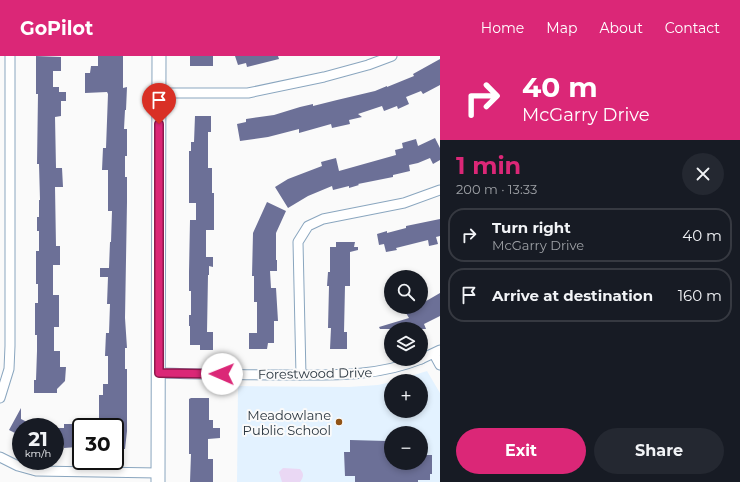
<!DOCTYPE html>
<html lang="en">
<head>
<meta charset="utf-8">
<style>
	:root { --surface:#171b24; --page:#242831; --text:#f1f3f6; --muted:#9ea1a6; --line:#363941; --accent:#db2777 }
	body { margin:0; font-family:Montserrat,sans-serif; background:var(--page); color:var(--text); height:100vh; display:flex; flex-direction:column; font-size:15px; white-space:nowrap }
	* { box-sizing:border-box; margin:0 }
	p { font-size:13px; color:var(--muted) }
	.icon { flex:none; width:22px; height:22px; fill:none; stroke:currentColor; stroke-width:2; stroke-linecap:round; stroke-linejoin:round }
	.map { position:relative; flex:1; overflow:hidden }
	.panel { display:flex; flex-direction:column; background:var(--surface); width:300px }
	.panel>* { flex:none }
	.top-card { background:#db2777; color:#fff; overflow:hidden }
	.fabs { position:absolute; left:384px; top:214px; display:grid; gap:8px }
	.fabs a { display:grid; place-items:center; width:44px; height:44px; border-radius:50%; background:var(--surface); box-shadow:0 2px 6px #0003; font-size:20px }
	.speed { position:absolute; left:12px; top:362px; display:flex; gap:8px; font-size:20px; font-weight:700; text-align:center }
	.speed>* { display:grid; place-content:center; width:52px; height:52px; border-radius:50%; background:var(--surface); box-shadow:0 2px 6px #0003; line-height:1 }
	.speed small { font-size:10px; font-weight:400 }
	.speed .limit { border:2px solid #111; border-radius:6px; background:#fff; color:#111 }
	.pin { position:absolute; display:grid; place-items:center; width:34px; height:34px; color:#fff; margin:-41px -17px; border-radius:50% 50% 50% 0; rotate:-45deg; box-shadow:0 0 4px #0007 }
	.pin .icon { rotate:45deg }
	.me { position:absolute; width:44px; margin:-22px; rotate:271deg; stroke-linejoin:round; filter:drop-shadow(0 0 3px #0008) }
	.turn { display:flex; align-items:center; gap:14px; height:84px; padding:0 16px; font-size:18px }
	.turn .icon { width:52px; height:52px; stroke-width:2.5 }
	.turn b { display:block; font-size:28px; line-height:34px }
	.round { display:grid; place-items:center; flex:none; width:42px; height:42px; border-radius:21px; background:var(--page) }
	.overview { display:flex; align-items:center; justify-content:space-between; height:68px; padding:0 16px }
	h1 { font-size:24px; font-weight:700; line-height:30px; color:var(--accent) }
	.primary-button { display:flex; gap:8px; margin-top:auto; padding:8px 16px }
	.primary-button a { flex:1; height:46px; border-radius:24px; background:var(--accent); color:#fff; font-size:16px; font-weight:700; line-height:46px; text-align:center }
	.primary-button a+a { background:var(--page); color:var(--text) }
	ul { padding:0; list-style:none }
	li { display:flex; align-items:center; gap:12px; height:54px; margin:0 8px 6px; padding:0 8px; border:2px solid var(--line); border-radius:16px }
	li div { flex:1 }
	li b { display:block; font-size:15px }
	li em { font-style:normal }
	header { display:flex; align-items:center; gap:24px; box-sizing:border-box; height:56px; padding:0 20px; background:var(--accent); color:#fff }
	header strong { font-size:19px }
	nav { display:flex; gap:22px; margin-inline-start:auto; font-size:14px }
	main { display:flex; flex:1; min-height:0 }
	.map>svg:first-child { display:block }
	.built { fill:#e3f2ff; fill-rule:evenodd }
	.green { fill:#ead8f4 }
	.building { fill:#6c7097 }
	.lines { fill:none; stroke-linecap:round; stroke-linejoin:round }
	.street-casing { stroke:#8aa6bf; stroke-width:11 }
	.secondary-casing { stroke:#8aa6bf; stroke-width:15 }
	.street { stroke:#fff; stroke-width:9 }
	.secondary { stroke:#fff; stroke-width:13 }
	.route-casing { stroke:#8e194d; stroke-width:10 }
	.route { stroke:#db2777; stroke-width:7 }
	.poi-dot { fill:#905316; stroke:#fafafa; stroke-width:1.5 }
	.labels { text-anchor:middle; stroke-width:4; stroke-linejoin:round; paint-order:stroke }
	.street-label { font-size:13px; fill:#29353f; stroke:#fafafa }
	.poi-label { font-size:13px; fill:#29353f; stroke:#fafafa; text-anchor:end }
</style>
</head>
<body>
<header>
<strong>GoPilot</strong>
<nav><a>Home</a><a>Map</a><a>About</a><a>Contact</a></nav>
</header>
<main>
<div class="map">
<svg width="440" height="426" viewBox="0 0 440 426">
	<rect width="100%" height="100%" fill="#fafafa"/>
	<path class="built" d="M 427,315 L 440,337 L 440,426 L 237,426 L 238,330 L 349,331 L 378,329 L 391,326 L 391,355 L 421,355 L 421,325 L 395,325 ZM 391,377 L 421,377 L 421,407 L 391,407 Z"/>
	<path class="green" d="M 283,412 L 300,413 C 304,418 304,420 300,426 L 282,426 L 279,416 Z"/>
	<g class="building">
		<path d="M 36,0 L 61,1 L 61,15 L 53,15 L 53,31 L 59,31 L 59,36 L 66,36 L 66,45 L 61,45 L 61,60 L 55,61 L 56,112 L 62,112 L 63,131 L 55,131 L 56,190 L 60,190 L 60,209 L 53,209 L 53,239 L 59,239 L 59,271 L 54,271 L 54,295 L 60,295 L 60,311 L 66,311 L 65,325 L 57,333 L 57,337 L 34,337 L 34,324 L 36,324 L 37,295 L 37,279 L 35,279 L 35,247 L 38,247 L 38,228 L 36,228 L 36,195 L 39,195 L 39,175 L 37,175 L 37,161 L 39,161 L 39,144 L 40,144 L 39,108 L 37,108 L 38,38 L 36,38 Z"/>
		<path d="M 98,0 L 123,0 L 123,32 L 127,31 L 126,54 L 125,54 L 124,73 L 127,73 L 127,100 L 125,100 L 125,121 L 127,121 L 127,146 L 125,262 L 127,292 L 125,292 L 125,313 L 127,313 L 127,375 L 125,393 L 115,393 L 115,371 L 103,370 L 103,369 L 99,369 L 99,339 L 103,339 L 103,328 L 108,328 L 108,300 L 105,300 L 106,277 L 109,277 L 110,248 L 107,248 L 108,221 L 100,221 L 100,212 L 109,212 L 110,186 L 111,186 L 112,155 L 108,155 L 108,114 L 102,114 L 103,92 L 106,92 L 108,38 L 107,36 L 85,37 L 85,17 L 90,17 L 91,10 L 98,10 Z"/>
		<rect x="190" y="0" width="23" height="10"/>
		<path d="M 235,0 L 278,0 L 279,3 L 247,11 L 246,7 L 238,9 Z"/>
		<path d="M 440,3 L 440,29 L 423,38 L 421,35 L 406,41 L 409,48 L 398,53 L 397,50 L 384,55 L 382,50 L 358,58 L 362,61 L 349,64 L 350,68 L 332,72 L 331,68 L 299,77 L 299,73 L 268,81 L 240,85 L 237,68 L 246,66 L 246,63 L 274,59 L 300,51 L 313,48 L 313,50 L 337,44 L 375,35 L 387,30 L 387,31 L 414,20 L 413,18 Z"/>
		<path d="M 195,60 L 211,60 L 211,76 L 208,76 L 208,112 L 212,112 L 212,137 L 214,137 L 214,174 L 206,174 L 206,201 L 213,201 L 213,211 L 209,210 L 209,219 L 208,219 L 207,276 L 213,276 L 213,294 L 200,294 L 200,289 L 190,289 L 190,270 L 189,270 L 189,259 L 191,259 L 191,235 L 189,235 L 189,216 L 190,164 L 196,164 L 196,147 L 189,147 L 189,95 L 191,95 L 191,86 L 194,86 Z"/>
		<path d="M 435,82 L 440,92 L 440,104 L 433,108 L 430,102 L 418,107 L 409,109 L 410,115 L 393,119 L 393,121 L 358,128 L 359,129 L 349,132 L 349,130 L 333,134 L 332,130 L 308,140 L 288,152 L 275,131 L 288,123 L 322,110 L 321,106 L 336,102 L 339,115 L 396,99 L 395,94 L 403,92 L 402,87 L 416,83 L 418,90 Z"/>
		<path d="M 267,146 L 286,155 L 276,177 L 276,204 L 277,204 L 277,215 L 270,215 L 271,232 L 276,232 L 278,265 L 274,265 L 274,287 L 268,287 L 267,293 L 249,293 L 249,277 L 257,277 L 257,246 L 254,246 L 254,220 L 252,220 L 253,177 Z"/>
		<path d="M 440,163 L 440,180 L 436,181 L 438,188 L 429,190 L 428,184 L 396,192 L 397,194 L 386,196 L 384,188 L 379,189 L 377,178 L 387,175 L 387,177 L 406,172 L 406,170 Z"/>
		<path d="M 336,186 L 355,186 L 354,191 L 358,191 L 358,194 L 350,196 L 350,230 L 345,230 L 344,276 L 347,276 L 347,293 L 330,293 L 331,272 L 328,272 L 329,230 L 327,230 L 328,216 L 330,216 L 330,191 L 336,191 Z"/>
		<path d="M 440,237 L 440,260 L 424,268 L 426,273 L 380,273 L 379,271 L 409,262 L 406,257 L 417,251 L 421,251 L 421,248 Z"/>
		<path d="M 191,342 L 209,342 L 209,364 L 213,364 L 213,372 L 220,372 L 220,382 L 208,383 L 208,403 L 213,403 L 213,426 L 190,426 L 191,398 L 189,398 L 189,343 Z"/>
		<path d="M 21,352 L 21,363 L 37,371 L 21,371 L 21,380 L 9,374 Z"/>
		<path d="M 64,368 L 81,368 L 81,384 L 77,384 L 77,391 L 64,392 L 64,388 L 55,388 L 55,372 L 64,372 Z"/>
		<path d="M 391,383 L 391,407 L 421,407 L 421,399 L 432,399 L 432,418 L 430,418 L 430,424 L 418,424 L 418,426 L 355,426 L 355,420 L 345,420 L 344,396 L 350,396 L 350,384 L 387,385 Z"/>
	</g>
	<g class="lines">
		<defs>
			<g id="street">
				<path d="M 159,37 L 248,37 L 324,21 L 368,9 L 392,0"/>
				<path d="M 434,298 L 440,309"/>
				<path d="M 421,303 L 440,294"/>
				<path d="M 159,317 C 201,318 244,319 286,319 C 332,319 377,321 421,303"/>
				<path d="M 301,319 L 298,186 L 308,170 L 323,163 L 404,147 L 440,134"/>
				<path d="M 0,342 L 9,313 L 10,290 L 10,0"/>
				<path d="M 0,401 L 18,410 L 36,415 L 158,417"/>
			</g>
			<path id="secondary" d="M 158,426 L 159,0"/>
		</defs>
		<use href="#street" class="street-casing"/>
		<use href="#secondary" class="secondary-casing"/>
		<use href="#street" class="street"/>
		<use href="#secondary" class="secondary"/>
	</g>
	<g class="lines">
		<defs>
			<path id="route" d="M 159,68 L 159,317 L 222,318"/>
		</defs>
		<use href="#route" class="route-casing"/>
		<use href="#route" class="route"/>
	</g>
	<circle class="poi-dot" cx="339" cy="366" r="4"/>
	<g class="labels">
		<g class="street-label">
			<text transform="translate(315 317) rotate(-1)" y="5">Forestwood Drive</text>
		</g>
		<g class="poi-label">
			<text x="331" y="364">Meadowlane<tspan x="331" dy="15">Public School</tspan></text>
		</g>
	</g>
</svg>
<div class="fabs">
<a><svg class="icon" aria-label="search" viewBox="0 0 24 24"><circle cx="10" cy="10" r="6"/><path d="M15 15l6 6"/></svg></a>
<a><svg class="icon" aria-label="layers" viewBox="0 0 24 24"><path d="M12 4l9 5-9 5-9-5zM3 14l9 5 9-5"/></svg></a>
<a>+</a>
<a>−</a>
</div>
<div class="speed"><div>21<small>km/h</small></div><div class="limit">30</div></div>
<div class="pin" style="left:159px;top:68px;background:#d93025"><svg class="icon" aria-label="arrive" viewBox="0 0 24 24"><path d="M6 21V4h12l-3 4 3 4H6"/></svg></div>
<svg class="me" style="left:222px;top:318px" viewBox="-20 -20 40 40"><circle r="19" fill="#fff"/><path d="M0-13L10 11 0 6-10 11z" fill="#db2777"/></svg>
</div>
<section class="panel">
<div class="top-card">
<div class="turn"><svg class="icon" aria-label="right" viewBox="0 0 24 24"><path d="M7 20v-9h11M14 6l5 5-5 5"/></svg><div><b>40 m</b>McGarry Drive</div></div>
</div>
<div class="overview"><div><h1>1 min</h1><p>200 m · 13:33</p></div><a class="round"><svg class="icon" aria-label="close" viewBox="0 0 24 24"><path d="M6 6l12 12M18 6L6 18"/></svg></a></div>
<ul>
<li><svg class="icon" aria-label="right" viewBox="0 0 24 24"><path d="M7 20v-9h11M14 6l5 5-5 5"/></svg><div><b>Turn right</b><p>McGarry Drive</p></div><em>40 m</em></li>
<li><svg class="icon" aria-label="arrive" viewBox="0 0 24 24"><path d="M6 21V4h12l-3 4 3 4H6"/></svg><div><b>Arrive at destination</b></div><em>160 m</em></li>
</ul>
<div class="primary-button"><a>Exit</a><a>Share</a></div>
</section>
</main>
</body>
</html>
